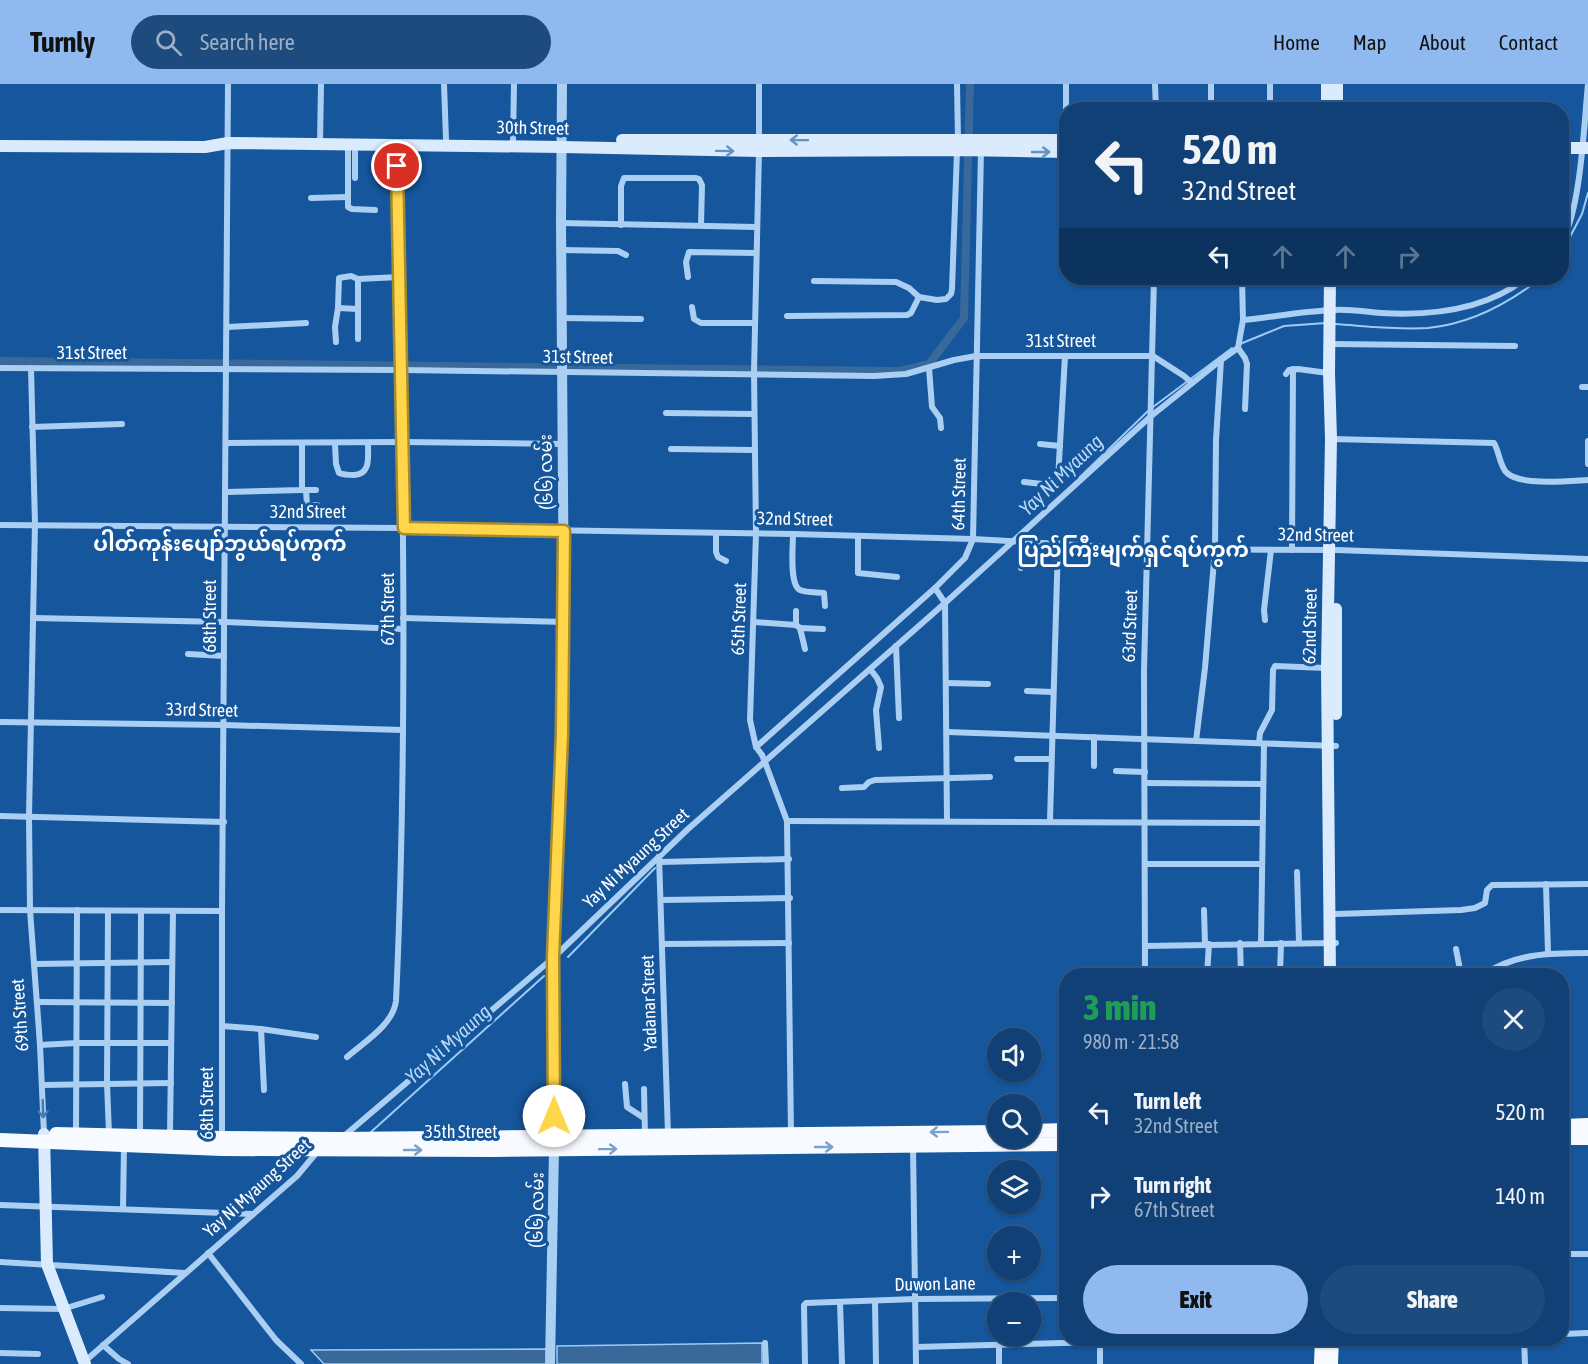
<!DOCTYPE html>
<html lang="en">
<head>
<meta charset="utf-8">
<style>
	:root { --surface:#104075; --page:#1e4b7d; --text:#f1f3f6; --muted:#9cafc5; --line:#305987; --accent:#90b9f0 }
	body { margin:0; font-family:"Asap Condensed","Noto Sans Myanmar",sans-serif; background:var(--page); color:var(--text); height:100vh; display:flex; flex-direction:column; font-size:22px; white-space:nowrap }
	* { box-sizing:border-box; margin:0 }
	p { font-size:20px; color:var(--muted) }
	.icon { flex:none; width:33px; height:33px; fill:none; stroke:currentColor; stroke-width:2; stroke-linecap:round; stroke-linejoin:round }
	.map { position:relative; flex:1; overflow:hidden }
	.side { position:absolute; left:1059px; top:884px; width:510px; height:378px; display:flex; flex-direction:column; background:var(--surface); border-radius:24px; box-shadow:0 2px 4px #0004,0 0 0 2px var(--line) }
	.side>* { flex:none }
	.top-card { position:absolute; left:1059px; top:18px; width:510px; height:183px; border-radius:24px; box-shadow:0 2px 4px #0004,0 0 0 2px var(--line); background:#104075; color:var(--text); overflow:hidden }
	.tools { position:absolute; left:987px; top:944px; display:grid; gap:12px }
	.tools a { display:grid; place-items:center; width:54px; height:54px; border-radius:50%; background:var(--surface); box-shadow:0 2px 4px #0004,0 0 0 2px var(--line); font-size:30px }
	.pin { position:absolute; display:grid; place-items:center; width:51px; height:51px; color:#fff; margin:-26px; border:3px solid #fff; border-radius:50%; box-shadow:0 2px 6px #0007 }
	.me { position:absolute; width:66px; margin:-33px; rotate:0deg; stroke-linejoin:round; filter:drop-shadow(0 0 4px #0008) }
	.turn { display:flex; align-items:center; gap:21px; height:126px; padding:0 24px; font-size:27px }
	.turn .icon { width:78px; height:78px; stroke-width:2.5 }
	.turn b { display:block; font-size:42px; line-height:51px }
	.lanes { display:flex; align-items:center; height:57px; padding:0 24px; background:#0003; justify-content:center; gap:30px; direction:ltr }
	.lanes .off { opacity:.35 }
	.round { display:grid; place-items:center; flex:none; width:63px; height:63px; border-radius:32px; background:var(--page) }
	.headline { display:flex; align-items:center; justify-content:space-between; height:102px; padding:0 24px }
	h1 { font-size:36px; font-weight:800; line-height:45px; color:#1e9e55 }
	.action { display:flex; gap:12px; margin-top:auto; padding:12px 24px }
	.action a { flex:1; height:69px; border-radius:36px; background:var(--accent); color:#111; font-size:24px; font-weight:800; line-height:69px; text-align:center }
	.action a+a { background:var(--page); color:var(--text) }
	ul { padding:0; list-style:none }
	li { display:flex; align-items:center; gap:18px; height:84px; padding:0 24px }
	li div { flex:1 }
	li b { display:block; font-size:22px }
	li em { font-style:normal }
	header { display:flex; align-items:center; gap:36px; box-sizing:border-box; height:84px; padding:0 30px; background:var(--accent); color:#111 }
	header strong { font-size:28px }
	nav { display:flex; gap:33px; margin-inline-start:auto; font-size:21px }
	.search { width:420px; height:54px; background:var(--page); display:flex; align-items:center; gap:15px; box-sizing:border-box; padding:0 21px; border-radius:33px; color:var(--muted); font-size:22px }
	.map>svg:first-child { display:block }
	.water { fill:#39689a; stroke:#9dcaf6; stroke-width:1.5 }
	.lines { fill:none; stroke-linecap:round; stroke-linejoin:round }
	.stream { stroke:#9dcaf6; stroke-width:2 }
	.canal { stroke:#39689a; stroke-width:8 }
	.minor { stroke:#abcff3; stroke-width:6 }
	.tertiary { stroke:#abcff3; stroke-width:10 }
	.secondary { stroke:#daebfd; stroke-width:12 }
	.primary { stroke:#f7faff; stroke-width:14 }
	.minor-bridge { stroke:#abcff3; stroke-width:6 }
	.oneway { stroke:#6492c3 }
	.oneway2 { stroke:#427ab6 }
	.oneway3 { stroke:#7ba0c9 }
	.route-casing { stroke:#a68a30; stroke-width:15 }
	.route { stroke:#ffd54a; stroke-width:10 }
	.labels { text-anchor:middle; stroke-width:6; stroke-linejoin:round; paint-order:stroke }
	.street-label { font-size:18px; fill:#fff; stroke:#15569c }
	.water-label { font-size:20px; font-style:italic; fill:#b8d9f9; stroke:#15569c }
	.quarter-label { font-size:21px; font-weight:bold; fill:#fff; stroke:#15569c }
</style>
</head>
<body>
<header>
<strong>Turnly</strong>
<div class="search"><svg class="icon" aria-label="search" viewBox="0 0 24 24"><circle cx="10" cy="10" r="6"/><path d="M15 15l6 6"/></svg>Search here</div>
<nav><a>Home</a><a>Map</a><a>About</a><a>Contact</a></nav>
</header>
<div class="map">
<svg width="1588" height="1280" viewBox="0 0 1588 1280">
	<rect width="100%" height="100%" fill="#15569c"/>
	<g class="water">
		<path d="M 762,1259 L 762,1280 L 557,1280 L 557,1262 Z"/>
		<path d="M 547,1265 L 547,1280 L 324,1280 L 311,1266 Z"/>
	</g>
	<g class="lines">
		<g class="stream">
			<path d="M 1562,168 L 1582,130 L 1588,109"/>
			<path d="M 1335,240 C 1365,242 1397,246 1428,244 C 1470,240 1509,219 1541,194"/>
			<path d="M 1240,260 L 1284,242 L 1326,239"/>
			<path d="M 1153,323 L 1232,264"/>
			<path d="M 1079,394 L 1148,327"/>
			<path d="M 568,873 L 655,784"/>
			<path d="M 371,1048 L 544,892"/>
		</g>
		<path class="canal" d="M 0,277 L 900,287 L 929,280 L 964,234 L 970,0"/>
		<g class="minor">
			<path d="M 444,0 L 446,55"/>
			<path d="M 759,0 L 759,56"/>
			<path d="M 957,0 L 958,56"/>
			<path d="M 1066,0 L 1066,56"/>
			<path d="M 1155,0 L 1156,26"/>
			<path d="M 1211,0 L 1211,26"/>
			<path d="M 1270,26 L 1270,0"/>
			<path d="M 513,56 L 514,0"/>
			<path d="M 320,60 L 321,0"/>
			<path d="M 348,61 L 348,123 L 352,125 L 375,126"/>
			<path d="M 759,67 L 754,288 L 756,449 L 750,636 L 756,663 L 762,671"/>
			<path d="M 355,94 L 355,62"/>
			<path d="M 311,114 L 348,113"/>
			<path d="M 561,139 L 756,143"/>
			<path d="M 621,141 L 621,102 L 624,94 L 696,94 L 699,95 L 702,101 L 701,141"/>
			<path d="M 1562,157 C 1581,124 1584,40 1588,0"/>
			<path d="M 561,166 L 618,167 L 626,171"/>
			<path d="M 688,193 L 686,178 L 689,168 L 756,169"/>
			<path d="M 358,195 L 351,192 L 339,194 L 338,224 L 358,225"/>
			<path d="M 814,197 L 896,198 L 909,204 L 919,213 L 937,216 L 946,215 L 951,210 L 952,205 L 957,67"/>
			<path d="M 692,223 L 694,235 L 701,239 L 755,239"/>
			<path d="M 787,232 L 907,231 L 911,229 L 919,213"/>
			<path d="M 561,234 L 641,235"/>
			<path d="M 1243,236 C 1273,233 1304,227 1335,226 C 1350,225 1366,228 1381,229 C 1432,232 1486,226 1526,194"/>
			<path d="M 227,243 L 306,239"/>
			<path d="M 358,255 L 358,195 L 399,193"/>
			<path d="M 336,258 L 335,243 L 338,224"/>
			<path d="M 1330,260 L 1515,262"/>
			<path d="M 1238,264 L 1245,274 L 1247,280 L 1245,325"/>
			<path d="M 0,284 L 401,286 L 874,292 L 906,290 L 954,276 L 976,272 L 1153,272 L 1184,292 L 1192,299"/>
			<path d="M 31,284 L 35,440 L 29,732 L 30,826 L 40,961 L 44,1050"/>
			<path d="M 929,284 L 932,323 L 940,334 L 941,344"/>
			<path d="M 1286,290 L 1289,286 L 1298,285 L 1328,289"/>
			<path d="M 1582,303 L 1588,303"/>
			<path d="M 666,329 L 754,330"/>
			<path d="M 32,343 L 122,340"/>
			<path d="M 1331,355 L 1494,359 C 1499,367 1500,383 1507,389 C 1521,402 1569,397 1588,396"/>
			<path d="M 1588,357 L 1588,380"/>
			<path d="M 226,359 L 403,358 L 562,360"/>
			<path d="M 335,360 L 336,380 L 339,389 C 344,391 348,391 354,391 C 371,390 368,373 368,359"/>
			<path d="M 1040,360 L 1060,362"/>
			<path d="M 671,365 L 754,366"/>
			<path d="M 1024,398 L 1052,401 L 1058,395 L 1065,272"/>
			<path d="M 302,406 L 316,406"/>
			<path d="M 306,406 L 307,421 L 317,421"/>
			<path d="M 226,408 L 302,406 L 302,360"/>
			<path d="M 0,441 L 404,444 L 793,450 L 973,455 L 1148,465 L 1337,466 L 1588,475"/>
			<path d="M 716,449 L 716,468 L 718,473 L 726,477"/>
			<path d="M 793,450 C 793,462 789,501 800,506 C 807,509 817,508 824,509 L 825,522"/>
			<path d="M 858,452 L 858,489 L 897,493"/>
			<path d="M 1292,466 L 1293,285"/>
			<path d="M 1021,484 L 1022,458"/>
			<path d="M 796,527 L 796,541"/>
			<path d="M 33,534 L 225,538 L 403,545"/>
			<path d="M 403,534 L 564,538"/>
			<path d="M 1265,536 L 1264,526 L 1271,466"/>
			<path d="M 754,538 L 796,541 L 800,544 L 805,565"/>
			<path d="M 800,544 L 823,545"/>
			<path d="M 896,562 L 899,634"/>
			<path d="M 188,570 L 224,572"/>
			<path d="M 870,585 L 877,594 L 881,603 L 876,626 L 879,664"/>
			<path d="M 946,599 L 988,600"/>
			<path d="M 1027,607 L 1053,608"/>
			<path d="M 0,638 L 224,641 L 403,646"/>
			<path d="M 947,648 L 1336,662"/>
			<path d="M 1196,657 L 1205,584 L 1215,465 L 1216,356 L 1221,276"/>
			<path d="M 1259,659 L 1260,649 L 1272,626 L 1273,586 L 1275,582 L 1326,584"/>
			<path d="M 756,663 L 935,504"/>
			<path d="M 1017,675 L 1051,675"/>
			<path d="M 766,681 L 787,737 L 791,1051"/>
			<path d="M 1094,682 L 1094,653"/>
			<path d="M 1116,687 L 1145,688"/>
			<path d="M 1145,699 L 1263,700"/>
			<path d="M 842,704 L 864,703 L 869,698 L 875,696 L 990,693"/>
			<path d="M 0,732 L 224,738"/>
			<path d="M 787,737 L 1262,739"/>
			<path d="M 947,737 L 945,519 L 935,504 L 965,474 L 973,455 L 981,67"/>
			<path d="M 1050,737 L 1058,459"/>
			<path d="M 659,772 L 668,1050"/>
			<path d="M 660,778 L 789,775"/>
			<path d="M 1145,780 L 1261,780"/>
			<path d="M 1297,788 L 1299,859"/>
			<path d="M 1546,800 L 1548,869"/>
			<path d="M 661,816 L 790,814"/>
			<path d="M 0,826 L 222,827"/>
			<path d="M 1204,826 L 1205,860"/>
			<path d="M 108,827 L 107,999 L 109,1050"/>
			<path d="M 1336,830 L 1461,826 L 1475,824 L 1485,819 L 1487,806 L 1492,801 L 1588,800"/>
			<path d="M 1240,859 L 1241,891"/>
			<path d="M 1261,859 L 1264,660"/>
			<path d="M 662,860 L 789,859"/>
			<path d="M 1145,862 L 1336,859"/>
			<path d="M 1456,865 L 1461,891"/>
			<path d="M 34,880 L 171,878"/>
			<path d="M 1145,891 L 1144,587 L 1154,194"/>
			<path d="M 1207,891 L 1209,860"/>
			<path d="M 1280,891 L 1281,859"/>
			<path d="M 1483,891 C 1515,869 1551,869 1588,869"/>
			<path d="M 37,918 L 172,919"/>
			<path d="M 222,942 L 261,945 L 316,953"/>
			<path d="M 261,945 L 264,1006"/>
			<path d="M 40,961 L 77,959 L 171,959"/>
			<path d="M 347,973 C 364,958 393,941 396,917 C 409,632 402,347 397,61"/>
			<path d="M 625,1000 L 627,1023 L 644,1034"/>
			<path d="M 42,1001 L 171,999"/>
			<path d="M 644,1005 L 645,1052"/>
			<path d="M 76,1049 L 77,826"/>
			<path d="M 140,1051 L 141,827"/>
			<path d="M 170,1051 L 173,827"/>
			<path d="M 344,1052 L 553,874 L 688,745 L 945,519 L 1150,333 L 1221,276 L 1238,264 L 1243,236 L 1242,194"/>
			<path d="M 222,1055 L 222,827 L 228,0"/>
			<path d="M 913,1062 L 916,1280"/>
			<path d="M 0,1121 L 253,1130"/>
			<path d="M 123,1125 L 124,1062"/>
			<path d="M 208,1169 L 276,1256 L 301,1280"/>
			<path d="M 1562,1170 L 1588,1170"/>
			<path d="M 0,1178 L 185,1189"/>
			<path d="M 875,1217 L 876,1280"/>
			<path d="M 840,1218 L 842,1280"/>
			<path d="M 0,1224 L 63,1225 L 102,1213"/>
			<path d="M 1562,1250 L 1588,1249"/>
			<path d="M 999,1251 L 999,1280"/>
			<path d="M 1524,1254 L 1525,1280"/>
			<path d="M 1330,1256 L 1402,1254"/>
			<path d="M 1100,1257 L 1100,1280"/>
			<path d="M 765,1259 L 766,1280"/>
			<path d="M 103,1261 L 119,1275 L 128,1280"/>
			<path d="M 916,1263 L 1100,1258"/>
			<path d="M 0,1269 L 38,1270"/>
			<path d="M 84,1278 L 297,1092 L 317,1068"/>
			<path d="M 805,1280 L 804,1221 L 806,1219 L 916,1215 L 1066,1214"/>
		</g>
		<path class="tertiary" d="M 550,1280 L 554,1065 L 553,874 L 562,650 L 564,538 L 561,139 L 562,0"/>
		<g class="secondary">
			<path d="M 1327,26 L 1327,0"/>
			<path d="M 1337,26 L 1337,0"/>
			<path d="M 622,56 L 1066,56"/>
			<path d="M 0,62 L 205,63 L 228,59 L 562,63 L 759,67 L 957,66 L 1066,68"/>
			<path d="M 1562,64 L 1588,64"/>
			<path d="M 1330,194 L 1329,289 L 1331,355 L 1327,584 L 1330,891"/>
			<path d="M 1336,630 L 1336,525"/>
			<path d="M 44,1050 L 47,1180 L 85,1280"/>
		</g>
		<g class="primary">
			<path d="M 1562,1042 L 1588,1041"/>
			<path d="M 1030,1047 L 1066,1046"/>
			<path d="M 56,1050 L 222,1054 L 340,1055 L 998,1048"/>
			<path d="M 1562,1054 L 1588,1054"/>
			<path d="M 0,1056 L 222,1065 L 494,1066 L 1066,1060"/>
			<path d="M 1321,1280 L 1322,1254"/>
			<path d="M 1331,1280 L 1332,1254"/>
		</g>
		<path class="minor-bridge" d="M 762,671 L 766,681"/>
	</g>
	<defs><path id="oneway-shaft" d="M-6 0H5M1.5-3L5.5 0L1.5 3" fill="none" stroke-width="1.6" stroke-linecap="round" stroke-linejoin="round" transform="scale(1.5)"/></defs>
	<g class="oneway">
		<use href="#oneway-shaft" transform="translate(799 56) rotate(-179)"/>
		<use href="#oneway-shaft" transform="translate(725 67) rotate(1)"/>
		<use href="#oneway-shaft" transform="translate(1041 68)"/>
	</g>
	<use class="oneway2" href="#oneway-shaft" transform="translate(43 1025) rotate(88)"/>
	<g class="oneway3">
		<use href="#oneway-shaft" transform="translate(939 1048) rotate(179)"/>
		<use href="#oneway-shaft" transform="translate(824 1063)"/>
		<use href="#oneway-shaft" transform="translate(608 1065) rotate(-1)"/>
		<use href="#oneway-shaft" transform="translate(413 1066)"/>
	</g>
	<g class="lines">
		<defs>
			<path id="route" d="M 397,82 L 404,444 L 564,447 L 562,650 L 553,874 L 554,1032"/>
		</defs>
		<use href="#route" class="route-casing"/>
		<use href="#route" class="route"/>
	</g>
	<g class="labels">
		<g class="street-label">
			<text transform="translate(533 44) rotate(1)" y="6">30th Street</text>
			<text x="1061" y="263">31st Street</text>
			<text x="92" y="275">31st Street</text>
			<text transform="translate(578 273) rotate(1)" y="6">31st Street</text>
			<text transform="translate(546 388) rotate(-91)" y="6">(၆၆) လမ်း</text>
			<text transform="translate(959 410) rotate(-89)" y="6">64th Street</text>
			<text x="308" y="434">32nd Street</text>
			<text transform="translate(795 435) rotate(1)" y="6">32nd Street</text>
			<text transform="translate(1316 451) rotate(1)" y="6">32nd Street</text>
			<text transform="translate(388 525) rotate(-90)" y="6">67th Street</text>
			<text transform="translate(210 532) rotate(-90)" y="6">68th Street</text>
			<text transform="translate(739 535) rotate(-88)" y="6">65th Street</text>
			<text transform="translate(1130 542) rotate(-88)" y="6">63rd Street</text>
			<text transform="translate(1310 542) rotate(-89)" y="6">62nd Street</text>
			<text transform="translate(202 626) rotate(1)" y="6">33rd Street</text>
			<text transform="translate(636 774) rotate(-43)" y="6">Yay Ni Myaung Street</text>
			<text transform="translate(649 919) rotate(-92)" y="6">Yadanar Street</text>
			<text transform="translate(20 931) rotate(-94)" y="6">69th Street</text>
			<text transform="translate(207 1019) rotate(-90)" y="6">68th Street</text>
			<text x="461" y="1054">35th Street</text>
			<text transform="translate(257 1104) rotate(-42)" y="6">Yay Ni Myaung Street</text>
			<text transform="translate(537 1126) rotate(-89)" y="6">(၆၆) လမ်း</text>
			<text transform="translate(935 1200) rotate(-1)" y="6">Duwon Lane</text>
		</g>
		<g class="water-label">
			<text transform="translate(1061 391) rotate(-44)" y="7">Yay Ni Myaung</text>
			<text transform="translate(448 960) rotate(-42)" y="7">Yay Ni Myaung</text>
		</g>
		<g class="quarter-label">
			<text x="220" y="467">ပါတ်ကုန်းပျော်ဘွယ်ရပ်ကွက်</text>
			<text x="1133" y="473">ပြည်ကြီးမျက်ရှင်ရပ်ကွက်</text>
		</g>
	</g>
</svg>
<div class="tools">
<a><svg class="icon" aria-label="sound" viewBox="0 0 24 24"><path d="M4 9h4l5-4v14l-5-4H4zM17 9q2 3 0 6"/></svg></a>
<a><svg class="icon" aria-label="search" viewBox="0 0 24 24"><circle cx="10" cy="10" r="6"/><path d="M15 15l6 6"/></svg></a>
<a><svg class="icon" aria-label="layers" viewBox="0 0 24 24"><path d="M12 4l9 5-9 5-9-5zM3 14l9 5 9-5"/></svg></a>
<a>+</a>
<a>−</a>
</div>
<div class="pin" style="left:397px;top:82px;background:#d93025"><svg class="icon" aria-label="arrive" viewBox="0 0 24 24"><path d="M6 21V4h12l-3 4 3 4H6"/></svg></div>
<svg class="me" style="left:554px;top:1032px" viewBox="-20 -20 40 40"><circle r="19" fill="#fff"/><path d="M0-13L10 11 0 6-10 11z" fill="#ffd54a"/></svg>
<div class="top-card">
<div class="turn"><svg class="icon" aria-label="left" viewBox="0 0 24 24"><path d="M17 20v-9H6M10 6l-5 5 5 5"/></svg><div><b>520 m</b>32nd Street</div></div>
<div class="lanes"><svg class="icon" aria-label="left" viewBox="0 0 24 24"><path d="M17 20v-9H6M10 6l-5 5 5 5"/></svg><svg class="icon off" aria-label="ahead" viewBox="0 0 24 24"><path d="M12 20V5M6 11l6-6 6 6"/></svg><svg class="icon off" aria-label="ahead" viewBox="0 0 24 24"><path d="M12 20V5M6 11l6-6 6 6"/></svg><svg class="icon off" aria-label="right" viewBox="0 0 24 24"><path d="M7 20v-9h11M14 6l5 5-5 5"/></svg></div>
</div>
<section class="side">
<div class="headline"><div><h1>3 min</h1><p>980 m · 21:58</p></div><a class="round"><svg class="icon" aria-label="close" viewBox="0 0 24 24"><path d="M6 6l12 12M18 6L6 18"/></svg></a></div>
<ul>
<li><svg class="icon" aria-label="left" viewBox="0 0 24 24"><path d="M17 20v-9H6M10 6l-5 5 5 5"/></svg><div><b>Turn left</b><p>32nd Street</p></div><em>520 m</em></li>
<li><svg class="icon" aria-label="right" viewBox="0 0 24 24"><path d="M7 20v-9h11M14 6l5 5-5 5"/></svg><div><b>Turn right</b><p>67th Street</p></div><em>140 m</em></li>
</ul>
<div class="action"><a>Exit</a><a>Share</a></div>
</section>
</div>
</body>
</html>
